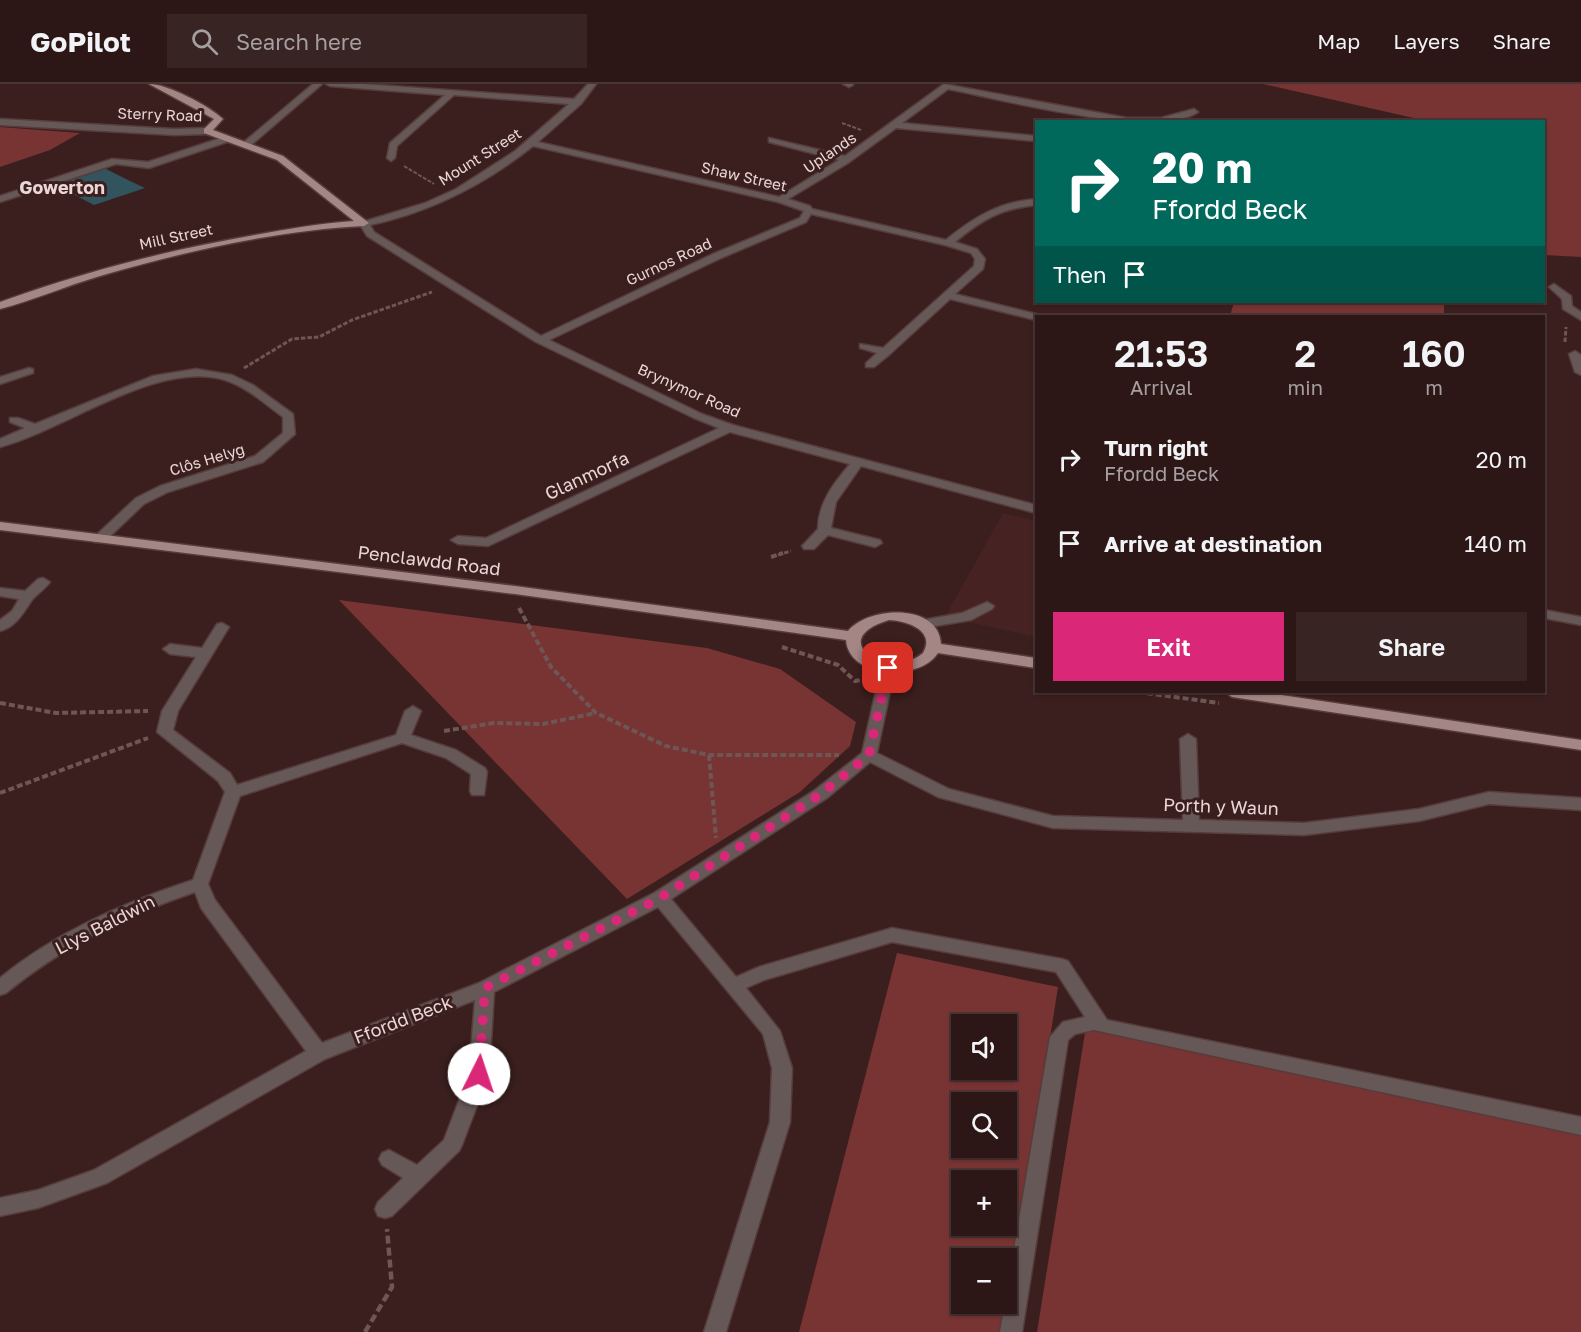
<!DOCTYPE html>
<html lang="en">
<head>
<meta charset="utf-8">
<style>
	:root { --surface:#2c1716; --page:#382423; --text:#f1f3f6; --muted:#a69fa1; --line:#483635; --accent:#db2777 }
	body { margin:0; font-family:"Golos Text",sans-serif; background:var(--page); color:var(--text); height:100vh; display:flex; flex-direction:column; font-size:22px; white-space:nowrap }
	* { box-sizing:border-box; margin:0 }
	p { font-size:20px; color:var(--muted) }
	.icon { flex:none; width:33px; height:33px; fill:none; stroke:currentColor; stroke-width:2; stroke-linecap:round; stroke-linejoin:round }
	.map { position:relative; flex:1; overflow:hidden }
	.side { position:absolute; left:1035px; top:231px; width:510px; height:378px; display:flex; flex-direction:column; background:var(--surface); border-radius:0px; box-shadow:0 2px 4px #0004,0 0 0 2px var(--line) }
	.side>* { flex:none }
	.hud { position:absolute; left:1035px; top:36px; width:510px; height:183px; border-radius:0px; box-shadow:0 2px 4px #0004,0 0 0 2px var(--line); background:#00695c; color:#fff; overflow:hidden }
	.fabs { position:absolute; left:951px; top:930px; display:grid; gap:12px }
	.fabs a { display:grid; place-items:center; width:66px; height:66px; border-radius:0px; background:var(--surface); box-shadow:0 2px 4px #0004,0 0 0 2px var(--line); font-size:30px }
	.pin { position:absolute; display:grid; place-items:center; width:51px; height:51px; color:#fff; margin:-26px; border-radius:12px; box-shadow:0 3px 9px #0006 }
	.me { position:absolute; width:66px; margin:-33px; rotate:4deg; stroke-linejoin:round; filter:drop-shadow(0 0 4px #0008) }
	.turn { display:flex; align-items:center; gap:21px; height:126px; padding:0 18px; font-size:27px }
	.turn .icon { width:78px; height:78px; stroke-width:2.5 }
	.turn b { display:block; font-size:42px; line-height:51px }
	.then { display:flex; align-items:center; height:57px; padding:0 18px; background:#0003; gap:12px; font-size:22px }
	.eta { display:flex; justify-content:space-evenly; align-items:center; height:102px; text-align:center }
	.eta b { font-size:36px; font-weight:600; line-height:42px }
	.action { display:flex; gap:12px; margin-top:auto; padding:12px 18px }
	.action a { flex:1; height:69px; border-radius:0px; background:var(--accent); color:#fff; font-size:24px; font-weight:600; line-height:69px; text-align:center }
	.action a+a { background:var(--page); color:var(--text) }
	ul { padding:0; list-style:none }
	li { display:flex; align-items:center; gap:18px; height:84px; padding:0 18px }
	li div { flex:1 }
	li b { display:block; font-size:22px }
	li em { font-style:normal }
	header { display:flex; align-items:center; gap:36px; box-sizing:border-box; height:84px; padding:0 30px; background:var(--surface); border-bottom:2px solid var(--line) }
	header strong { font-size:28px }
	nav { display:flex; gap:33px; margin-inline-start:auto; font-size:21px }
	.search { width:420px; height:54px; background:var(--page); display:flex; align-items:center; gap:15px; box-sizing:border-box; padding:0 21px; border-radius:0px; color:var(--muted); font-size:22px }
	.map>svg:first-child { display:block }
	.built { fill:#462322 }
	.green { fill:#783333; fill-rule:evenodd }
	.building { fill:#31545e }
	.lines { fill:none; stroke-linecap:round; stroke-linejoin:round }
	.minor-casing { stroke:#563c3b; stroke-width:3 }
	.major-casing { stroke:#563c3b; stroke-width:3 }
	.path-far3 { stroke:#6f5655; stroke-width:2; stroke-dasharray:4 1.5; stroke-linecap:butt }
	.path-far2 { stroke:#6f5655; stroke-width:3; stroke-dasharray:4.5 2; stroke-linecap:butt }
	.path-far1 { stroke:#6f5655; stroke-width:4; stroke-dasharray:6 3; stroke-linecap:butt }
	.path { stroke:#6f5655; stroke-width:4.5; stroke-dasharray:8 4; stroke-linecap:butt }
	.minor { fill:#665857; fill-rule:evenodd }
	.major { fill:#a48785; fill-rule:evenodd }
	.route { stroke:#db2777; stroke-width:10; stroke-dasharray:0 18 }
	.labels { text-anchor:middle; stroke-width:6; stroke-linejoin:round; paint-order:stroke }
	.far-street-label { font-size:15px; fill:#ead7d5; stroke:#3a1f1e }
	.far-quarter-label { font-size:18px; font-weight:bold; fill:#ead7d5; stroke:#3a1f1e }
	.street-label { font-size:18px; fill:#ead7d5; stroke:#3a1f1e }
</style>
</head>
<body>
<header>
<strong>GoPilot</strong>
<div class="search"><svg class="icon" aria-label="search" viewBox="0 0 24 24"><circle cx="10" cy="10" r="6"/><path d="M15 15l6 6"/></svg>Search here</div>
<nav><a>Map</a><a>Layers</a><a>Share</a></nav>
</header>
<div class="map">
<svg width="1581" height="1248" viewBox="0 0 1581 1248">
	<rect width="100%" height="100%" fill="#3a1f1e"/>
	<path class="built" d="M 1003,429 L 1036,437 L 1036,553 L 945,533 Z"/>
	<g class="green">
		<path d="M 1263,0 L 1581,0 L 1581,173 L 1544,171 L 1544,38 L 1427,37 Z"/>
		<path d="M 0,43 L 80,49 L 50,66 L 0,83 Z"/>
		<path d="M 1234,218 L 1444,218 L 1444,232 L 1230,232 Z"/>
		<path d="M 339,516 L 707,564 L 780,585 L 856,638 L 850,662 L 800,708 L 627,815 Z"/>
		<path d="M 897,869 L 1058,903 L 1004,1248 L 799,1248 ZM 962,940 L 1006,940 L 1006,986 L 962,986 ZM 962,1018 L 1006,1018 L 1006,1064 L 962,1064 ZM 962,1096 L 1006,1096 L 1006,1142 L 962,1142 ZM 962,1174 L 1006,1174 L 1006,1220 L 962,1220 Z"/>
		<path d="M 1087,936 L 1581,1049 L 1581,1248 L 1037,1248 Z"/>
	</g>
	<path class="building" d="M 104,84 L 132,98 L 145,104 L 94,121 L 69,108 L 78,106 L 62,98 Z"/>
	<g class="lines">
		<defs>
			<g id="minor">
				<path d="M 313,0 L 322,0 L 250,62 L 244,62 L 244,58 Z"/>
				<path d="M 326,0 L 363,0 L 574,15 L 588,0 L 596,0 L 581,20 L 538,58 L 779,113 L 839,76 L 769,58 L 769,54 L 845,72 L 944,0 L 1127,34 L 1161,34 L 1194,25 L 1198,28 C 1156,56 1000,15 948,5 L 902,39 L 1036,52 L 1036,57 L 896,44 L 848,79 L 788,115 L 810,122 L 812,125 L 946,156 C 974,133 999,118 1036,115 L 1036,121 C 1000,125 983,135 955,158 L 977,165 L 985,175 L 983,185 L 955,210 L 1040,231 L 1041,232 L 1036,232 L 1036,236 L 950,215 L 890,270 L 874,283 L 866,283 L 866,279 L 877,269 L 860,264 L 860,260 L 883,264 L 974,182 L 975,175 L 971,169 L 945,161 L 811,130 L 806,138 L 721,174 L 549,256 L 702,330 L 733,341 L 1036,421 L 1036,429 L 861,382 L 836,418 L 831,444 L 880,456 L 882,459 L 875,463 L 828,451 L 814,465 L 804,465 L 802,462 L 818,445 C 818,419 834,399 850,380 L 730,348 L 488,462 L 458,460 L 451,456 L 458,452 L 486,454 L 719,344 L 694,334 L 536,258 L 367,152 L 359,139 L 425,119 L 456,105 L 515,67 L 569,20 L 454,11 L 397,62 L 395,74 L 391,77 L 387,74 L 390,59 L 445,11 L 330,2 ZM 533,62 L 778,118 L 804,127 L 800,134 L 713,170 L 541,252 L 374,148 L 370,141 C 430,128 484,101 533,62 Z"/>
				<path d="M 843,0 L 852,0 L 853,1 L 849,3 Z"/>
				<path d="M 0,35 L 174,45 L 207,44 L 211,47 L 207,50 L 174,51 L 0,41 Z"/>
				<path d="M 227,52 L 230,53 L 230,57 L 149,84 L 116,80 L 0,118 L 0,112 L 112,75 L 148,78 Z"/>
				<path d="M 1554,200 L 1571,212 L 1572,222 L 1581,228 L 1581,236 L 1563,225 L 1562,215 L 1549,203 Z"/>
				<path d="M 1575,267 L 1581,271 L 1581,291 L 1575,288 L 1569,270 Z"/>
				<path d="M 29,284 L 33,285 L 33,289 L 0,300 L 0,293 Z"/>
				<path d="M 196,285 L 232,291 L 253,301 L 293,330 L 295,350 L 263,378 L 168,408 L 144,420 L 104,458 L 94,458 L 92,455 L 136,414 L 160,402 L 255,372 L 283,349 L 283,333 C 265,320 247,303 225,296 C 158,275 65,346 0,363 L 0,355 L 25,344 L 10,338 L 10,334 L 18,334 L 35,340 L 153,292 Z"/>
				<path d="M 43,494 L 50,498 C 45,505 37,510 32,516 C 23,529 16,543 0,547 L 0,536 L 12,527 L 19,515 L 0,512 L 0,504 L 25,507 L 38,495 Z"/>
				<path d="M 987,518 L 994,522 L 992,525 L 971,536 L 923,544 L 916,540 L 923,536 L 962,529 Z"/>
				<path d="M 1544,526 L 1581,533 L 1581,541 L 1544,534 Z"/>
				<path d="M 222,539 L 229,543 L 178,627 L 173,646 L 230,689 L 237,701 L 396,651 L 405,627 L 413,622 L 421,627 L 411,651 L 456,666 L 485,684 L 487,688 L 484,711 L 472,711 L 470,707 L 471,690 L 446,674 L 402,659 L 240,712 L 208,800 L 215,816 L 322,959 L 479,899 L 654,809 L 815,706 L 862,669 L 881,584 L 888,579 L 895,584 L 877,669 L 949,705 L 1053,732 L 1183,736 L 1180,655 L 1188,650 L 1196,655 L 1199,736 L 1304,739 L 1419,725 L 1489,708 L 1581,714 L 1581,726 L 1489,720 L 1419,737 L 1304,751 L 1053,744 L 938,713 L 870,678 L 827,714 L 671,815 L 736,893 L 759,883 L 892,844 L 1062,875 L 1068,877 L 1107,936 L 1581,1033 L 1581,1051 L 1094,946 L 1075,950 L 1068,956 L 1022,1248 L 1000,1248 L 1050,953 L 1063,938 L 1085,933 L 1056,888 L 892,858 L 764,896 L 746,904 L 780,947 L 792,984 L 790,1038 L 726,1248 L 704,1248 L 770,1038 L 772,984 L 763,950 L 658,823 L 494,908 L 489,990 L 462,1061 L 459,1067 L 392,1132 L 385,1134 L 378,1132 L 375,1125 L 378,1118 L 403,1094 L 382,1081 L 379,1075 L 382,1069 L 389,1066 L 417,1081 L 444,1056 L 469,990 L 475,916 L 325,975 L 107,1099 L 38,1124 L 0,1132 L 0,1114 L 38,1106 L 94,1086 L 306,967 L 201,824 L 195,808 C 127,831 62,863 6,909 L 0,911 L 0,894 C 56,848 125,818 193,796 L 225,708 L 218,697 L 157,648 L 162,627 L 196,573 L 170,570 L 163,565 L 170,560 L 202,564 L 217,540 Z"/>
			</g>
			<g id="major">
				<path d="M 149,0 C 168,0 209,22 223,35 L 213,46 L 283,72 L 369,139 L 364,142 C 279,146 182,168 100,192 C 66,202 34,216 0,225 L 0,218 C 83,188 168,166 255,151 C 288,145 321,139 354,137 L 277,76 L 204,49 L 204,45 L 214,35 Z"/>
				<path d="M 0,438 L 515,502 L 848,547 C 869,522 939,519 941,560 L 1036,574 L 1036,584 L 938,569 C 919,598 849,595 846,556 L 515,510 L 0,446 ZM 889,536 C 907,537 936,546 923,569 C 889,598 823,556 889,536 Z"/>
				<path d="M 1225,608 L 1261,608 L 1581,656 L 1581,666 L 1232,613 Z"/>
			</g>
		</defs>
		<use href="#minor" class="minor-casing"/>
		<use href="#major" class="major-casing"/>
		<g class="path-far3">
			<path d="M 842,39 L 861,46"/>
			<path d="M 404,82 L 434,100"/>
		</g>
		<g class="path-far2">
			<path d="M 1565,258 L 1566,243"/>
			<path d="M 244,284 L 292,255 L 319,253 L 352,236 L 432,208"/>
			<path d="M 778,471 L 791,467"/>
		</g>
		<g class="path-far1">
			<path d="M 771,473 L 783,469"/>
			<path d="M 519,524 L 551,583 L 596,629 L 666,662 L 709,671 L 839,671"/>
			<path d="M 782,563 L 838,581 L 855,597 L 861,596"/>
			<path d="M 1138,608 L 1219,619"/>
			<path d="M 0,619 L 56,629 L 148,627"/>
			<path d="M 444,647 L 494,639 L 543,640 L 596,629"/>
			<path d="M 709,671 L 716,754"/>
			<path d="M 0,709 L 148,654"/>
		</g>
		<path class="path" d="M 365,1248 L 392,1203 L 387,1145"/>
		<use href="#minor" class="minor"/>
		<use href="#major" class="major"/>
	</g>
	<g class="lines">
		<path class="route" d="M 479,990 L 485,904 L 660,814 L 821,710 L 869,671 L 888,584"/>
	</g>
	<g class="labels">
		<g class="far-street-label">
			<text transform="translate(160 31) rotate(2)" y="5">Sterry Road</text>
			<text transform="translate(830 69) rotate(-34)" y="5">Uplands</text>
			<text transform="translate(480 73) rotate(-32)" y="5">Mount Street</text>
			<text transform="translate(744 93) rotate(13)" y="5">Shaw Street</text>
			<text transform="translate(176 153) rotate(-12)" y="5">Mill Street</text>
			<text transform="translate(669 178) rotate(-25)" y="5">Gurnos Road</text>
			<text transform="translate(689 307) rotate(24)" y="5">Brynymor Road</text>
			<text transform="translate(207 376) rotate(-17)" y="5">Clôs Helyg</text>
		</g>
		<g class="far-quarter-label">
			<text x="62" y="110">Gowerton</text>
		</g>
		<g class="street-label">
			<text transform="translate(587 392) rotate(-25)" y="6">Glanmorfa</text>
			<text transform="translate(429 477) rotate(7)" y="6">Penclawdd Road</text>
			<text transform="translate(1221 723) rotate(2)" y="6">Porth y Waun</text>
			<text transform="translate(105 841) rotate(-27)" y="6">Llys Baldwin</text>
			<text transform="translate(403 936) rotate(-21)" y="6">Ffordd Beck</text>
		</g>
	</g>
</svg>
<div class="fabs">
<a><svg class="icon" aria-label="sound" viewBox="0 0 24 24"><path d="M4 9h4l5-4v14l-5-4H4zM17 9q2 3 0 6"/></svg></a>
<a><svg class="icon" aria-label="search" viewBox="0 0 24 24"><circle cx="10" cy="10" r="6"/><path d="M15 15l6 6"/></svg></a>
<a>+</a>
<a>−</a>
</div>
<div class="pin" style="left:888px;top:584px;background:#d93025"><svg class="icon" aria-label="arrive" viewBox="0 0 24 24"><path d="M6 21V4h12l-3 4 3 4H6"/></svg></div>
<svg class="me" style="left:479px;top:990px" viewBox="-20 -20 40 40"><circle r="19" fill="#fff"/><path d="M0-13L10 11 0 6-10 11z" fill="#db2777"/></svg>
<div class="hud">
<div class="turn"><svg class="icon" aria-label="right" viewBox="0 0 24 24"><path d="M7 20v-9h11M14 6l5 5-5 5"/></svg><div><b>20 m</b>Ffordd Beck</div></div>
<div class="then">Then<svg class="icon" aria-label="arrive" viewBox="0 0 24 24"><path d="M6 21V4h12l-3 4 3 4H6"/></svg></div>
</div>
<section class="side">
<div class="eta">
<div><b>21:53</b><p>Arrival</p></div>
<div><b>2</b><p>min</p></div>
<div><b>160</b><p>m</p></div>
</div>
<ul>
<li><svg class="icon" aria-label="right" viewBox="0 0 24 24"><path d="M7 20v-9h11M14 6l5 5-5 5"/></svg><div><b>Turn right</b><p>Ffordd Beck</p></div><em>20 m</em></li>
<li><svg class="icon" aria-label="arrive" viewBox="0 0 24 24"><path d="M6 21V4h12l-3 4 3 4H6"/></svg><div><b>Arrive at destination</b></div><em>140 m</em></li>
</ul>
<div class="action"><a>Exit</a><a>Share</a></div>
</section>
</div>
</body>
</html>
